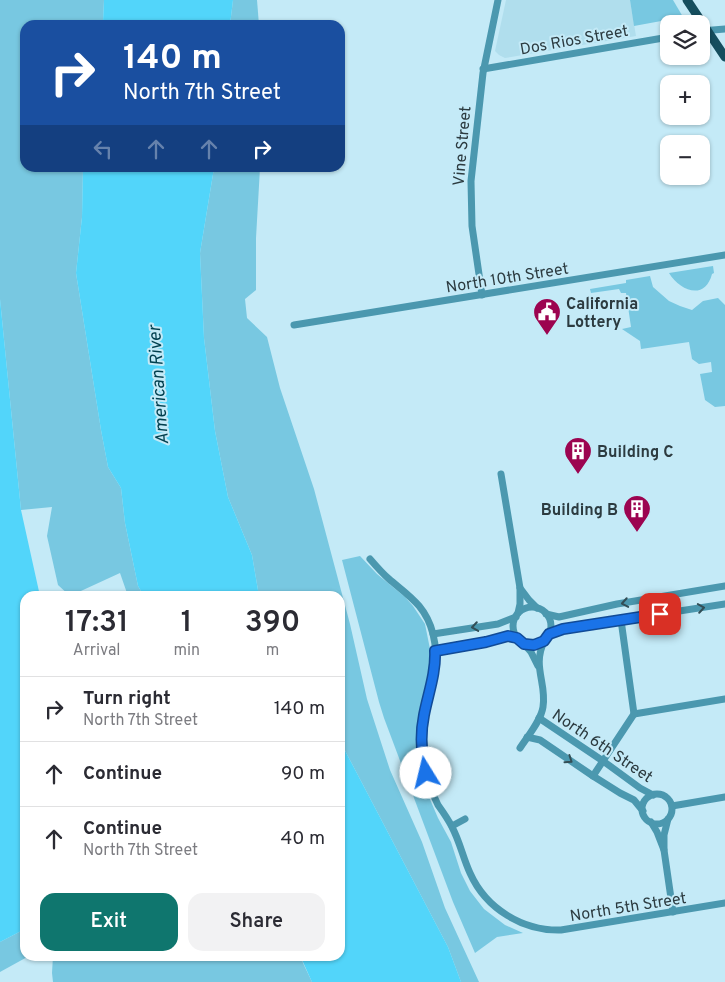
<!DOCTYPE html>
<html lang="en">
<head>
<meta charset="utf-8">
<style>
	:root { --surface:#fff; --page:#f2f2f3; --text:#2b2b33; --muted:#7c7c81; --line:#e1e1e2; --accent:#0f766e }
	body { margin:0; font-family:Overpass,sans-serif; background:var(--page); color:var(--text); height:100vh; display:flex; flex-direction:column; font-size:19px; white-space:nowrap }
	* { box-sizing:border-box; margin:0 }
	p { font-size:16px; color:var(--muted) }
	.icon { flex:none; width:28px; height:28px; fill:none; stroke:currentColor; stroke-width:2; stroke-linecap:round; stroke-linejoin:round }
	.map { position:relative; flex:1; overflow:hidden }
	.side { position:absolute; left:20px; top:591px; width:325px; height:370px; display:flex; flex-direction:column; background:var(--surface); border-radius:15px; box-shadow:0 1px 4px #0004 }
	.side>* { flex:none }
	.guide { position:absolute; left:20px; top:20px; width:325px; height:152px; border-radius:15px; box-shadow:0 1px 4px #0004; background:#1a4fa0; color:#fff; overflow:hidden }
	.controls { position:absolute; left:660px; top:15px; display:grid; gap:10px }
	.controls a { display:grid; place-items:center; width:50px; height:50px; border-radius:10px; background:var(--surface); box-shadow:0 1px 4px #0004; font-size:25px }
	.pin { position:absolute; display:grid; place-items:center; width:42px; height:42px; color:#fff; margin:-21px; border-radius:10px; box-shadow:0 2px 8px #0006 }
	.me { position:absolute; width:55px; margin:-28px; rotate:351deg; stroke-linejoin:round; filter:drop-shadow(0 0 4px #0008) }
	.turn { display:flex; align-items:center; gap:18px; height:105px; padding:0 20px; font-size:22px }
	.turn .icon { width:65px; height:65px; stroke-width:2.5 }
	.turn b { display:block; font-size:35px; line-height:42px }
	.lanes { display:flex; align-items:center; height:48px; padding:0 20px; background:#0003; justify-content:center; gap:25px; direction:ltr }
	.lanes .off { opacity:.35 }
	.eta { display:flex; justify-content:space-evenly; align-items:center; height:85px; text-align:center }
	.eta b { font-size:30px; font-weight:600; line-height:35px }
	.cta { display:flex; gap:10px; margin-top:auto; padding:10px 20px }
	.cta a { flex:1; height:58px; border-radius:15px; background:var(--accent); color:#fff; font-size:20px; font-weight:600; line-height:58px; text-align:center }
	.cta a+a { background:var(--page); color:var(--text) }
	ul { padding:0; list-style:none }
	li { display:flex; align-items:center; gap:15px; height:65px; padding:0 20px; border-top:1px solid var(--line) }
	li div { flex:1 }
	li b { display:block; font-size:19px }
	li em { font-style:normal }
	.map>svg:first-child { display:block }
	.built { fill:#b0deed }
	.green { fill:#78c8e1 }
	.water { fill:#52d5fa }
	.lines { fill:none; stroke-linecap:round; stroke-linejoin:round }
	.minor { stroke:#4b98af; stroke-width:7 }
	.major { stroke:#154e5e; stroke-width:9 }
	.oneway { stroke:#324e56 }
	.route-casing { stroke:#114b97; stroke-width:12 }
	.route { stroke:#1a73e8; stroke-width:9 }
	.labels { text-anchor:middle; stroke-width:4; stroke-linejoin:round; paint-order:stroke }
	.street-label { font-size:16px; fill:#2c3b40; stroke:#c4eaf7 }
	.poi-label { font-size:16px; font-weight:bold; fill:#2c3b40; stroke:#c4eaf7; text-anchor:start }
	.water-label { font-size:18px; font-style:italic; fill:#013f4e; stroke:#c4eaf7 }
</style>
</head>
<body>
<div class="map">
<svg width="725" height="982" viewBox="0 0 725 982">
	<rect width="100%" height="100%" fill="#c4eaf7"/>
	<path class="built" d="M 506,0 L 630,0 L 636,36 L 505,58 L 499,55 L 495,51 Z"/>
	<g class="green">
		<path d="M 0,0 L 104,0 L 103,21 L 100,25 L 25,25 L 25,168 L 83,168 L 82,217 L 76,273 L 101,430 L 108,467 L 121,488 L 125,523 L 138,586 L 144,596 L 128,596 L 120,573 L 70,596 L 58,585 L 47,536 L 52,507 L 21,510 L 0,299 Z"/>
		<path d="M 233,0 L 257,0 L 259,25 L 230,25 Z"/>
		<path d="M 630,0 L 673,0 L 683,17 L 634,26 Z"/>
		<path d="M 214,168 L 260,168 L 256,238 L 256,290 L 245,299 L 247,318 L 267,337 L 280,388 L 314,489 L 350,624 L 367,699 L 390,770 L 422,842 L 445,908 L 479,982 L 461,982 L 448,947 L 340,741 L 340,596 L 259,596 L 252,555 L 228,497 L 215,431 L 204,338 L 200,253 Z"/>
		<path d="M 713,266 L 714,273 L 712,274 C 705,301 680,291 669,273 Z"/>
		<path d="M 650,276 L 653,287 L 669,301 L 680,306 L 692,310 L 703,301 L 718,298 L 725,305 L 725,406 L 715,407 L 705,400 L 700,374 L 712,372 L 711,362 L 699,364 L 692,359 L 689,342 L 641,349 L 640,341 L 622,329 L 631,327 L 626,293 L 621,293 L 619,289 L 591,293 L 590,289 L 626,283 L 626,280 Z"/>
		<path d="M 360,556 L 377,574 L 405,597 L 413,606 L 425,624 L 432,659 L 418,720 L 417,742 L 419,764 L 421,776 L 426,790 L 438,818 L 451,842 L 461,873 L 470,891 L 484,909 L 505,925 L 523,933 L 497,937 L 475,953 L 453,902 L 384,718 L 379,702 L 342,560 Z"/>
		<path d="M 25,929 L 25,956 L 29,956 L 0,972 L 0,942 Z"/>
		<path d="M 53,956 L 301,956 L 303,963 L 312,982 L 53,982 L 52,973 Z"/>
	</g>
	<g class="water">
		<path d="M 104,0 L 233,0 L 230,25 L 100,25 L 103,21 Z"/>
		<path d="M 83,168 L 214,168 L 200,253 L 204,338 L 215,431 L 228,497 L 252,555 L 259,596 L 144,596 L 138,586 L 125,523 L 121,488 L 108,467 L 101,430 L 76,273 L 82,217 Z"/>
		<path d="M 0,299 L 21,510 L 40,596 L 25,596 L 25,929 L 0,942 Z"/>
		<path d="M 340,741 L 448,947 L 461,982 L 312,982 L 303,962 L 301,956 L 340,956 Z"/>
	</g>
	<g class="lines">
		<g class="minor">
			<path d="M 701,31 L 725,29"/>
			<path d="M 483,69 L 669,37"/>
			<path d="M 482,295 L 472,226 L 471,181 L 483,73 L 498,0"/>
			<path d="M 294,325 L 725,255"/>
			<path d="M 501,474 L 520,588 L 520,604 L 518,613"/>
			<path d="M 370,559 C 376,566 382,573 389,579 C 409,596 426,606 433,634 C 443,671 420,706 421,743 C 422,764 428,785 438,805 C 443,812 448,819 452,827 C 460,842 463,858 470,873 C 486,909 523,931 561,930 L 725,903"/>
			<path d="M 520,588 L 529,600 L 537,608"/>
			<circle cx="532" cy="626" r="19"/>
			<path d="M 546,614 L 559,617 L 617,604 L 725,586"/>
			<path d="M 433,634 L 498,624 L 516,617"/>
			<path d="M 549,634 L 563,629 L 725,604"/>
			<path d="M 524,644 L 531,652 L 538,666"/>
			<path d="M 435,651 L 486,642 L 508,636 L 517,638"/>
			<path d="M 634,714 L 725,699"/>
			<path d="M 539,718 L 603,761 L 640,788 L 653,795"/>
			<path d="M 527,737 L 540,740 L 593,776 L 620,793 L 634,800 L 643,811"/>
			<path d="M 520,748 C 527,737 541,721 543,707 C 547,684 532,666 544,642"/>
			<path d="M 593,776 L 634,714 L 621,620"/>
			<circle cx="657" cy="809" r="15"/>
			<path d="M 672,806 L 725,797"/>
			<path d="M 651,822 L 657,832 L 664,850 L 664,835 L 668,819"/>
			<path d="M 452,826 L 465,819"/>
			<path d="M 664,850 L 673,912"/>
		</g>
		<path class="major" d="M 687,0 L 725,57"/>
	</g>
	<defs><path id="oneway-chevron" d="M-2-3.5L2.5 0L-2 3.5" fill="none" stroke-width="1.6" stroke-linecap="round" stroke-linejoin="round" transform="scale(1.25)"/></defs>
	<g class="oneway">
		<use href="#oneway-chevron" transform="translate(625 603) rotate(170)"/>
		<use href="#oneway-chevron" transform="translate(701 608) rotate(-9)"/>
		<use href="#oneway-chevron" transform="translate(475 627) rotate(171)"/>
		<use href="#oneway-chevron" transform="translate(569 760) rotate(34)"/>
	</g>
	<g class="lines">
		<defs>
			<path id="route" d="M 426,773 C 421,754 420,735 424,715 C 428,694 436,673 435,651 L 486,642 L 508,636 L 517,638 L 524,644 L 534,645 L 544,641 L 549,634 L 563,629 L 660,614"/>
		</defs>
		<use href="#route" class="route-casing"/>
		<use href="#route" class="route"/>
	</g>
	<defs>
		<symbol id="civic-pin" viewBox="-11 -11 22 30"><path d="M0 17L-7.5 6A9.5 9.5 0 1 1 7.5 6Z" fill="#9c0450" stroke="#c4eaf7"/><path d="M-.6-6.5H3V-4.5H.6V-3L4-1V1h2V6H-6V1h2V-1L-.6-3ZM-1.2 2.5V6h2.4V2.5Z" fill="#fff"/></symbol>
		<symbol id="building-pin" viewBox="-11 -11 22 30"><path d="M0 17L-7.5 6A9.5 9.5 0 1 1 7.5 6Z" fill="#9c0450" stroke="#c4eaf7"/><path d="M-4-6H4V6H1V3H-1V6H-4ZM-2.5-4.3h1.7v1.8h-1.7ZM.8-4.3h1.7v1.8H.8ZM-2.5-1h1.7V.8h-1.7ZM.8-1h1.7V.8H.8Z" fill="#fff"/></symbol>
	</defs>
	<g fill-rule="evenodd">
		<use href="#civic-pin" x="531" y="296" width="32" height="43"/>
		<use href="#building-pin" x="562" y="435" width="32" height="43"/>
		<use href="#building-pin" x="621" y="493" width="32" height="43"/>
	</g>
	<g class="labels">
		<g class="street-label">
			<text transform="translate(574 39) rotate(-10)" y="6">Dos Rios Street</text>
			<text transform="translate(461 146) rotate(-85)" y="6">Vine Street</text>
			<text transform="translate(507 277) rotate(-9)" y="6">North 10th Street</text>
			<text transform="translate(603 745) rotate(34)" y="6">North 6th Street</text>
			<text transform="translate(628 906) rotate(-9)" y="6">North 5th Street</text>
		</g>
		<g class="poi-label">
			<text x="566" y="309">California<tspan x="566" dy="18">Lottery</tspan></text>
			<text x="597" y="457">Building C</text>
			<text x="618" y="515" text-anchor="end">Building B</text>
		</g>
		<g class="water-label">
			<text transform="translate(158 385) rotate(-94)" y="6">American River</text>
		</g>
	</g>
</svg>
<div class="controls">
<a><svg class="icon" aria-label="layers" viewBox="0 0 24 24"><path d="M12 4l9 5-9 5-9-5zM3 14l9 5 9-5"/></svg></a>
<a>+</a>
<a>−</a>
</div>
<div class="pin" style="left:660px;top:614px;background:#d93025"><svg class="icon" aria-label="arrive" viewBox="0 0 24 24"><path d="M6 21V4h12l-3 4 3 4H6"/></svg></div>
<svg class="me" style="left:426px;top:773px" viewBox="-20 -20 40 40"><circle r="19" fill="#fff"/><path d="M0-13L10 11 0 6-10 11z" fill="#1a73e8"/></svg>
<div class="guide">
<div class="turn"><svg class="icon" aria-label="right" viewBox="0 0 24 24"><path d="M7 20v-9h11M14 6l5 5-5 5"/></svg><div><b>140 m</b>North 7th Street</div></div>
<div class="lanes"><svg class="icon off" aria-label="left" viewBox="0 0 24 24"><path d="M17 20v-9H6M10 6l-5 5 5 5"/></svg><svg class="icon off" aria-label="ahead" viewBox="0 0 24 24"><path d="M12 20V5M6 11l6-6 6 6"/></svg><svg class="icon off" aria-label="ahead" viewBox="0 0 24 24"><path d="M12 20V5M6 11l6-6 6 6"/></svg><svg class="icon" aria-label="right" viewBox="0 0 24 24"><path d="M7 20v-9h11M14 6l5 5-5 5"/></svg></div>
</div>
<section class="side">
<div class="eta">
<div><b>17:31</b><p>Arrival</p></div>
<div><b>1</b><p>min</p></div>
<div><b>390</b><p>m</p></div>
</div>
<ul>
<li><svg class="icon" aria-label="right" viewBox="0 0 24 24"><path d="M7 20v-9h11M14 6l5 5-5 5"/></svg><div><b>Turn right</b><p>North 7th Street</p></div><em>140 m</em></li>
<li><svg class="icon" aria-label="ahead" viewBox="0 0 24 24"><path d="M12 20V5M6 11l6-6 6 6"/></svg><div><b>Continue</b></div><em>90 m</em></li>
<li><svg class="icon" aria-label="ahead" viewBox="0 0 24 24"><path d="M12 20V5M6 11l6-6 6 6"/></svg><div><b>Continue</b><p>North 7th Street</p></div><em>40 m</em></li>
</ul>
<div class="cta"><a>Exit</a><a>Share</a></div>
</section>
</div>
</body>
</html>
